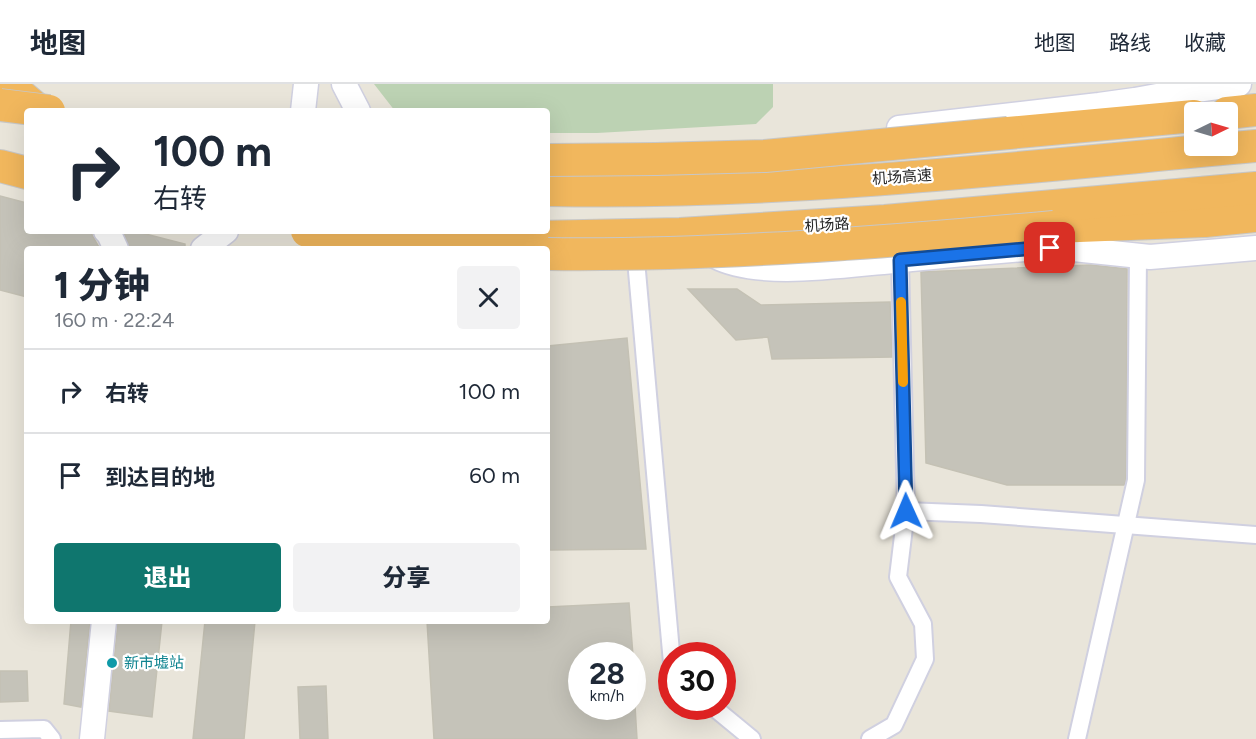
<!DOCTYPE html>
<html lang="zh">
<head>
<meta charset="utf-8">
<style>
	:root { --surface:#fff; --page:#f2f2f3; --text:#1f2937; --muted:#747a83; --line:#e0e1e3; --accent:#0f766e }
	body { margin:0; font-family:Figtree,"Noto Sans SC",sans-serif; background:var(--page); color:var(--text); height:100vh; display:flex; flex-direction:column; font-size:22px; white-space:nowrap }
	* { box-sizing:border-box; margin:0 }
	p { font-size:20px; color:var(--muted) }
	.icon { flex:none; width:33px; height:33px; fill:none; stroke:currentColor; stroke-width:2; stroke-linecap:round; stroke-linejoin:round }
	.map { position:relative; flex:1; overflow:hidden }
	.panel { position:absolute; left:24px; top:162px; width:526px; height:378px; display:flex; flex-direction:column; background:var(--surface); border-radius:6px; box-shadow:0 6px 24px #0002 }
	.panel>* { flex:none }
	.top-card { position:absolute; left:24px; top:24px; width:526px; height:126px; border-radius:6px; box-shadow:0 6px 24px #0002; background:#fff; color:var(--text); overflow:hidden }
	.needle { width:39px; rotate:85deg }
	.controls { position:absolute; left:1184px; top:18px; display:grid; gap:12px }
	.controls a { display:grid; place-items:center; width:54px; height:54px; border-radius:6px; background:var(--surface); box-shadow:0 6px 24px #0002; font-size:30px }
	.speed { position:absolute; left:568px; top:558px; display:flex; gap:12px; font-size:30px; font-weight:700; text-align:center }
	.speed>* { display:grid; place-content:center; width:78px; height:78px; border-radius:50%; background:var(--surface); box-shadow:0 6px 24px #0002; line-height:1 }
	.speed small { font-size:15px; font-weight:400 }
	.speed .limit { border:9px solid #d22; background:#fff; color:#111 }
	.pin { position:absolute; display:grid; place-items:center; width:51px; height:51px; color:#fff; margin:-26px; border-radius:12px; box-shadow:0 3px 9px #0006 }
	.me { position:absolute; width:66px; margin:-33px; rotate:359deg; stroke-linejoin:round; filter:drop-shadow(0 0 4px #0008) }
	.turn { display:flex; align-items:center; gap:21px; height:126px; padding:0 30px; font-size:27px }
	.turn .icon { width:78px; height:78px; stroke-width:2.5 }
	.turn b { display:block; font-size:42px; line-height:51px }
	.round { display:grid; place-items:center; flex:none; width:63px; height:63px; border-radius:6px; background:var(--page) }
	.overview { display:flex; align-items:center; justify-content:space-between; height:102px; padding:0 30px }
	h1 { font-size:36px; font-weight:800; line-height:45px }
	.primary-button { display:flex; gap:12px; margin-top:auto; padding:12px 30px }
	.primary-button a { flex:1; height:69px; border-radius:6px; background:var(--accent); color:#fff; font-size:24px; font-weight:800; line-height:69px; text-align:center }
	.primary-button a+a { background:var(--page); color:var(--text) }
	ul { padding:0; list-style:none }
	li { display:flex; align-items:center; gap:18px; height:84px; padding:0 30px; border-top:2px solid var(--line) }
	li div { flex:1 }
	li b { display:block; font-size:22px }
	li em { font-style:normal }
	header { display:flex; align-items:center; gap:36px; box-sizing:border-box; height:84px; padding:0 30px; background:var(--surface); border-bottom:2px solid var(--line) }
	header strong { font-size:28px }
	nav { display:flex; gap:33px; margin-inline-start:auto; font-size:21px }
	.map>svg:first-child { display:block }
	.cemetery { fill:#bcd2b3 }
	.building { fill:#c5c3b9; stroke:#c4c1b4; stroke-width:1.5 }
	.lines { fill:none; stroke-linecap:round; stroke-linejoin:round }
	.street-casing { stroke:#d0d0e0; stroke-width:20 }
	.secondary-casing { stroke:#d0d0e0; stroke-width:27 }
	.highway-casing { stroke:#c7c7c7; stroke-width:34 }
	.street { stroke:#fff; stroke-width:16 }
	.secondary { stroke:#fff; stroke-width:24 }
	.highway { stroke:#f1b75d; stroke-width:32 }
	.highway-bridge-casing { stroke:#c7c7c7; stroke-width:34; stroke-linecap:butt }
	.highway-bridge { stroke:#f1b75d; stroke-width:32 }
	.route-casing { stroke:#114b97; stroke-width:15 }
	.route { stroke:#1a73e8; stroke-width:10 }
	.slow { stroke:#f59e0b; stroke-width:10 }
	.culture-dot { fill:#0f9aa8; stroke:#fff; stroke-width:2 }
	.labels { text-anchor:middle; stroke-width:4.5; stroke-linejoin:round; paint-order:stroke }
	.street-label { font-size:15px; fill:#282828; stroke:#fff }
	.culture-label { font-size:15px; fill:#0d838f; stroke:#fff; text-anchor:start }
</style>
</head>
<body>
<header>
<strong>地图</strong>
<nav><a>地图</a><a>路线</a><a>收藏</a></nav>
</header>
<div class="map">
<svg width="1256" height="655" viewBox="0 0 1256 655">
	<rect width="100%" height="100%" fill="#e9e5da"/>
	<path class="cemetery" d="M 374,0 L 773,0 L 773,23 L 756,40 L 597,49 L 548,49 L 548,27 L 395,27 Z"/>
	<g class="building">
		<path d="M 0,112 L 27,119 L 27,147 L 92,147 L 92,151 L 100,165 L 27,165 L 27,213 L 0,206 Z"/>
		<path d="M 123,147 L 134,147 L 185,160 L 185,165 L 130,165 Z"/>
		<path d="M 1091,181 L 1127,185 L 1126,395 L 1124,401 L 1007,401 L 926,379 L 921,188 Z"/>
		<path d="M 688,205 L 737,205 L 761,221 L 890,218 L 892,273 L 772,275 L 768,253 L 736,256 Z"/>
		<path d="M 627,254 L 646,465 L 548,466 L 548,262 Z"/>
		<path d="M 629,519 L 633,572 L 582,572 L 582,622 L 635,622 L 637,655 L 434,655 L 427,537 L 548,537 L 548,523 Z"/>
		<path d="M 71,537 L 90,537 L 81,623 L 64,620 Z"/>
		<path d="M 118,537 L 162,537 L 152,633 L 109,627 Z"/>
		<path d="M 205,537 L 255,537 L 244,655 L 193,655 Z"/>
		<path d="M 0,587 L 27,587 L 28,617 L 0,618 Z"/>
		<path d="M 326,602 L 328,655 L 300,655 L 298,603 Z"/>
	</g>
	<g class="lines">
		<defs>
			<g id="street">
				<path d="M 635,165 L 672,579"/>
				<path d="M 906,427 L 981,430 L 1256,451"/>
				<path d="M 712,622 L 752,655"/>
				<path d="M 0,646 L 44,645 L 52,655"/>
				<path d="M 870,655 L 894,641 L 925,575 L 923,540 L 898,493 L 906,427 L 900,176"/>
				<path d="M 1077,655 L 1136,396 L 1138,172"/>
			</g>
			<g id="secondary">
				<path d="M 344,0 L 358,27"/>
				<path d="M 303,27 L 306,0"/>
				<path d="M 899,44 L 1099,21 L 1135,16 L 1174,9 L 1239,0"/>
				<path d="M 106,147 L 109,150 L 116,165"/>
				<path d="M 203,165 L 226,147"/>
				<path d="M 715,172 C 758,195 845,181 893,177 C 940,172 988,168 1036,164 L 1064,164 L 1150,173 L 1256,164"/>
				<path d="M 92,655 L 104,537"/>
			</g>
			<g id="highway">
				<path d="M 2,0 L 19,10 L 39,27"/>
				<path d="M 1227,29 L 1256,26"/>
				<path d="M 1008,49 L 1194,32"/>
				<path d="M 0,82 L 27,89"/>
				<path d="M 548,106 C 784,111 1021,83 1256,62"/>
				<path d="M 1054,143 L 1205,137 L 1256,132"/>
				<path d="M 398,147 L 536,153 L 680,150 L 885,137 L 1256,104"/>
			</g>
		</defs>
		<use href="#street" class="street-casing"/>
		<use href="#secondary" class="secondary-casing"/>
		<use href="#highway" class="highway-casing"/>
		<use href="#street" class="street"/>
		<use href="#secondary" class="secondary"/>
		<use href="#highway" class="highway"/>
		<defs>
			<g id="highway-bridge">
				<path d="M 0,21 L 49,27"/>
				<path d="M 548,76 L 656,75 L 765,72 L 1008,49"/>
				<path d="M 307,147 L 382,159 L 437,165"/>
				<path d="M 548,170 C 717,172 886,158 1054,143"/>
			</g>
		</defs>
		<use href="#highway-bridge" class="highway-bridge-casing"/>
		<use href="#highway-bridge" class="highway-bridge"/>
	</g>
	<g class="lines">
		<defs>
			<path id="route" d="M 906,427 L 900,176 L 1036,164 L 1050,164"/>
		</defs>
		<use href="#route" class="route-casing"/>
		<use href="#route" class="route"/>
		<path class="slow" d="M 901,218 L 903,298"/>
	</g>
	<circle class="culture-dot" cx="112" cy="579" r="6"/>
	<g class="labels">
		<g class="street-label">
			<text transform="translate(902 93) rotate(-4)" y="5">机场高速</text>
			<text transform="translate(827 141) rotate(-4)" y="5">机场路</text>
		</g>
		<g class="culture-label">
			<text x="124" y="584">新市墟站</text>
		</g>
	</g>
</svg>
<div class="controls">
<a><svg class="needle" viewBox="-14 -14 28 28"><path d="M0-13l5 13h-10z" fill="#e53935"/><path d="M0 13l5-13h-10z" fill="#747a83"/></svg></a>
</div>
<div class="speed"><div>28<small>km/h</small></div><div class="limit">30</div></div>
<div class="pin" style="left:1050px;top:164px;background:#d93025"><svg class="icon" aria-label="arrive" viewBox="0 0 24 24"><path d="M6 21V4h12l-3 4 3 4H6"/></svg></div>
<svg class="me" style="left:906px;top:427px" viewBox="-20 -20 40 40"><path d="M0-17L14 15 0 8-14 15z" fill="#1a73e8" stroke="#fff" stroke-width="4"/></svg>
<div class="top-card">
<div class="turn"><svg class="icon" aria-label="right" viewBox="0 0 24 24"><path d="M7 20v-9h11M14 6l5 5-5 5"/></svg><div><b>100 m</b>右转</div></div>
</div>
<section class="panel">
<div class="overview"><div><h1>1 分钟</h1><p>160 m · 22:24</p></div><a class="round"><svg class="icon" aria-label="close" viewBox="0 0 24 24"><path d="M6 6l12 12M18 6L6 18"/></svg></a></div>
<ul>
<li><svg class="icon" aria-label="right" viewBox="0 0 24 24"><path d="M7 20v-9h11M14 6l5 5-5 5"/></svg><div><b>右转</b></div><em>100 m</em></li>
<li><svg class="icon" aria-label="arrive" viewBox="0 0 24 24"><path d="M6 21V4h12l-3 4 3 4H6"/></svg><div><b>到达目的地</b></div><em>60 m</em></li>
</ul>
<div class="primary-button"><a>退出</a><a>分享</a></div>
</section>
</div>
</body>
</html>
